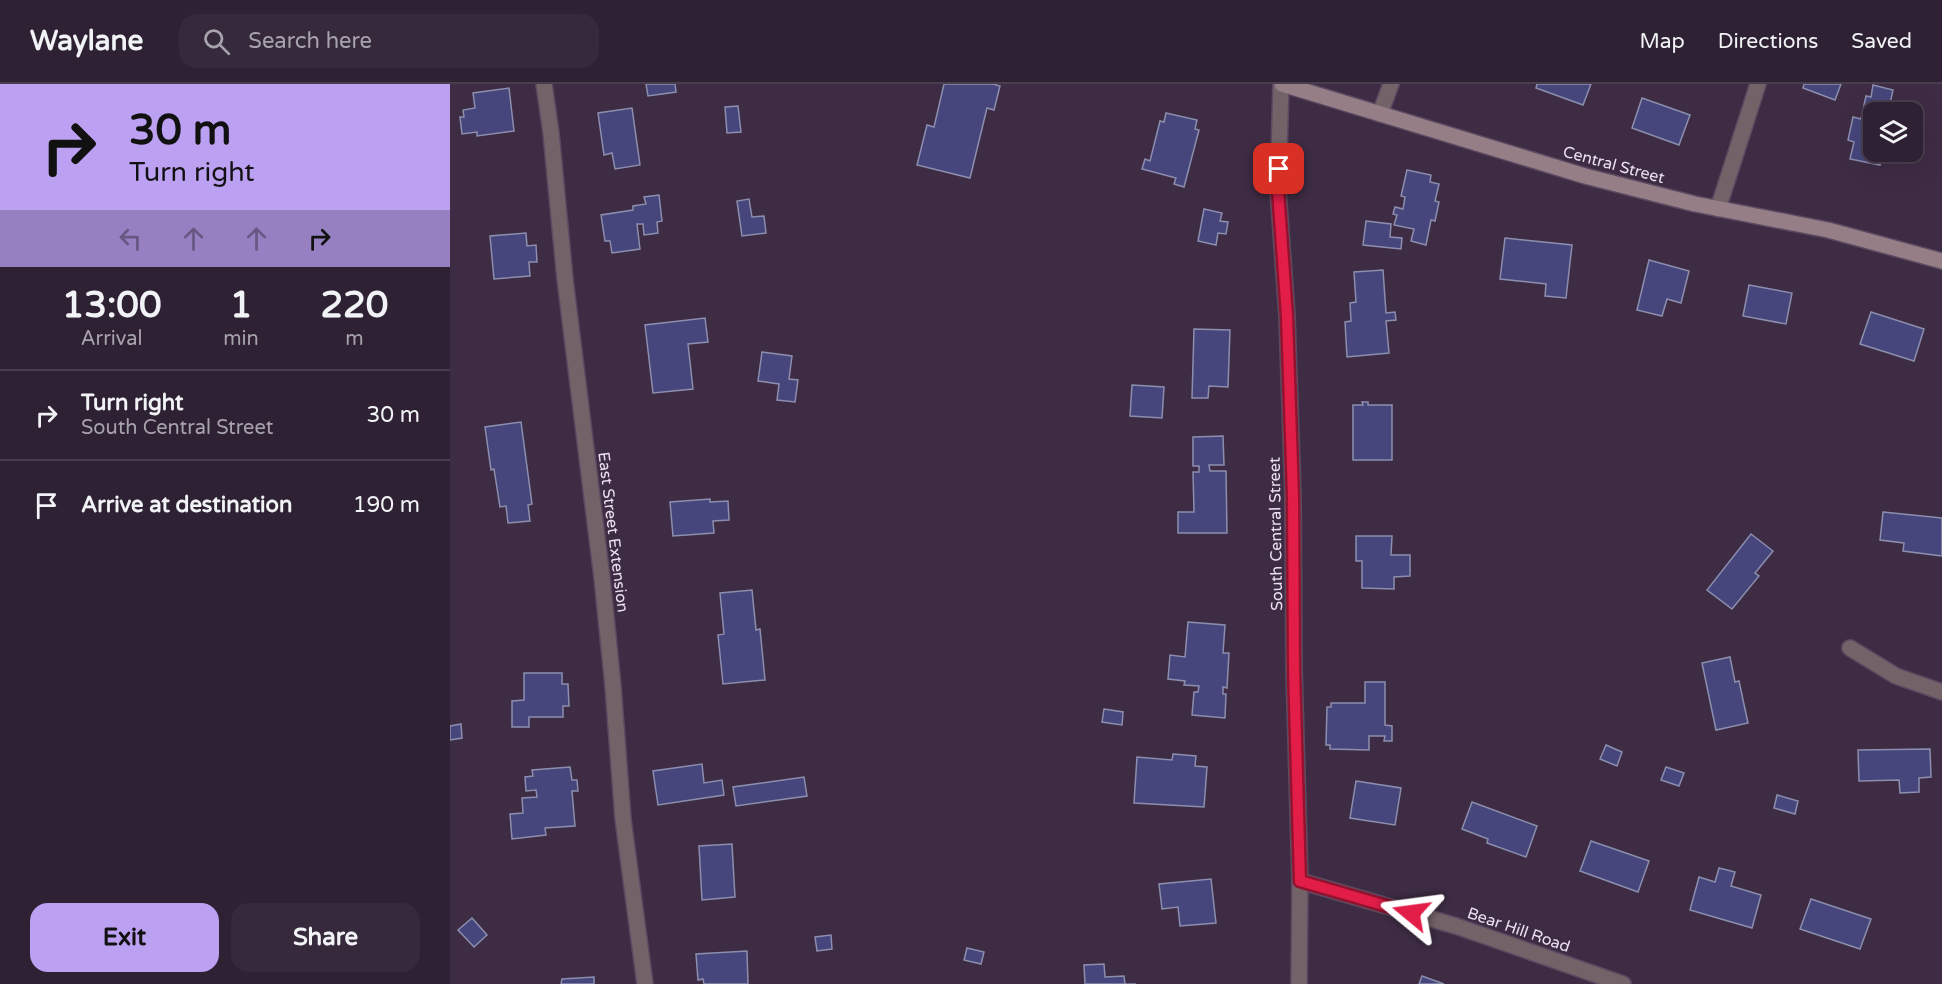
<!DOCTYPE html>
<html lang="en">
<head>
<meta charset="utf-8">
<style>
	:root { --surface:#2e2133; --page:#36293b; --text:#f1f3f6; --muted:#a7a3ac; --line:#493e4e; --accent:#bca0f2 }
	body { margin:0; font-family:"Varela Round",sans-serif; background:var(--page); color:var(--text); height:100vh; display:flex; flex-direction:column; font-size:22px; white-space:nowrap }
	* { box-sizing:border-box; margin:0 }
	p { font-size:20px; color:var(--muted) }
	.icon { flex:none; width:33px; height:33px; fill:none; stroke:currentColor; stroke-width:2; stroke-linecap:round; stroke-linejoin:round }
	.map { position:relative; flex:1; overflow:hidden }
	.drawer { display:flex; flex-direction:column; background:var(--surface); width:450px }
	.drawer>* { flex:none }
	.banner { background:#bca0f2; color:#111; overflow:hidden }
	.buttons { position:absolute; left:1413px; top:18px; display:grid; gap:12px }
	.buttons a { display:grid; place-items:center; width:60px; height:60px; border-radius:12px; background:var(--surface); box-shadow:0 6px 24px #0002,0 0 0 2px var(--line); font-size:30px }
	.pin { position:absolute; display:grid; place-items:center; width:51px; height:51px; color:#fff; margin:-26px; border-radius:12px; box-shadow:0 3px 9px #0006 }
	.me { position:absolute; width:66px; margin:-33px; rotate:286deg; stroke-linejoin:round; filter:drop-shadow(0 0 4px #0008) }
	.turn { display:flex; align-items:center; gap:21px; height:126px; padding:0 30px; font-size:27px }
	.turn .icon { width:78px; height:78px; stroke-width:2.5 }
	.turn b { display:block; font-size:42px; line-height:51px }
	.lanes { display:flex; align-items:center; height:57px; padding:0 30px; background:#0003; justify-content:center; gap:30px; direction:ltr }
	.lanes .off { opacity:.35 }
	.eta { display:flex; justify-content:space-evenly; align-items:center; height:102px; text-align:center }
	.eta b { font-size:36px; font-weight:700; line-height:42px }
	.cta { display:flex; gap:12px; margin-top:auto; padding:12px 30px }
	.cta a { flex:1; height:69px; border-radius:18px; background:var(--accent); color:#111; font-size:24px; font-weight:700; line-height:69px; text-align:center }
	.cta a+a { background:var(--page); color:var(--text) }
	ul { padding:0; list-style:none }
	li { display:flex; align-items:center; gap:18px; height:90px; padding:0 30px; border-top:2px solid var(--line) }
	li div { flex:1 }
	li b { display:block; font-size:22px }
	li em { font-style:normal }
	header { display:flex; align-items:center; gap:36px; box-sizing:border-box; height:84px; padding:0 30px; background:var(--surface); border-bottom:2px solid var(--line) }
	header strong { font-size:28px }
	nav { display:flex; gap:33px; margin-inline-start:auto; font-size:21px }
	.search { width:420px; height:54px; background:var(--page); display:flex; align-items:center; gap:15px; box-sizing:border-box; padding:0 21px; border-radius:18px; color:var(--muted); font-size:22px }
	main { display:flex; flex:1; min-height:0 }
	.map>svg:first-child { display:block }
	.building { fill:#47467c; stroke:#8c8eae; stroke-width:1.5 }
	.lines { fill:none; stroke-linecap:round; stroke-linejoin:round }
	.street-casing { stroke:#5a4960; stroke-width:18 }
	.secondary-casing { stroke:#5a4960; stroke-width:18 }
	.street { stroke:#736369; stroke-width:15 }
	.secondary { stroke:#967e87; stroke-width:15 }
	.route-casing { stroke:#92132f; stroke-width:15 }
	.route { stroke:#e11d48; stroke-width:10 }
	.labels { text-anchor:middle; stroke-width:4.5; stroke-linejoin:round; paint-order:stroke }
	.street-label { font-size:16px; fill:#ece0f0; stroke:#3e2c44 }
</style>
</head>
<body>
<header>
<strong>Waylane</strong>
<div class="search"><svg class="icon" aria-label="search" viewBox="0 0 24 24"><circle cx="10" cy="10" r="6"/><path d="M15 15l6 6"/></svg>Search here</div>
<nav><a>Map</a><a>Directions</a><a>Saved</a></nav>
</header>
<main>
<section class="drawer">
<div class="banner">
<div class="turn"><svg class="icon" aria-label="right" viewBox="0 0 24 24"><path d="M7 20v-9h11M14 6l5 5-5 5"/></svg><div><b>30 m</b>Turn right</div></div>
<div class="lanes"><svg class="icon off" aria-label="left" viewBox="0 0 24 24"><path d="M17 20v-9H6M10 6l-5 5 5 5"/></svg><svg class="icon off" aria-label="ahead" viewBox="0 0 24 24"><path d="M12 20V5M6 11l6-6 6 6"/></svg><svg class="icon off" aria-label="ahead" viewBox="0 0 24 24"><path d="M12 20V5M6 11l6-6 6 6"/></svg><svg class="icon" aria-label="right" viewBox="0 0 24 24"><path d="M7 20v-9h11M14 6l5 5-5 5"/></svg></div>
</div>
<div class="eta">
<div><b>13:00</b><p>Arrival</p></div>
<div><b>1</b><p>min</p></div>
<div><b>220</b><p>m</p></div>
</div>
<ul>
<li><svg class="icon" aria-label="right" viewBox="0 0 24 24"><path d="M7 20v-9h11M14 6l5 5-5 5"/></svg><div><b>Turn right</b><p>South Central Street</p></div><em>30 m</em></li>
<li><svg class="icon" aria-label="arrive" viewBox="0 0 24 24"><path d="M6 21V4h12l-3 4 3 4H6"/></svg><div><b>Arrive at destination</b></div><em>190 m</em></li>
</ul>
<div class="cta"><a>Exit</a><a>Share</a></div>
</section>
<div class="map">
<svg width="1492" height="900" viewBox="0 0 1492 900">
	<rect width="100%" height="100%" fill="#3e2c44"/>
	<g class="building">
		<path d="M 196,0 L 225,0 L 226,8 L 198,12 Z"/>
		<path d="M 494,0 L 543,0 L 550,2 L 544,26 L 537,24 L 520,94 L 467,81 L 477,41 L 484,43 Z"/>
		<path d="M 1087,0 L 1141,0 L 1133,21 L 1086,4 Z"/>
		<path d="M 1354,0 L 1391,0 L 1385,16 L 1353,4 Z"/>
		<path d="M 1423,1 L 1443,6 L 1440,20 L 1449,22 L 1447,28 L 1424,28 L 1424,68 L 1433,68 L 1430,81 L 1400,75 L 1404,58 L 1398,56 L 1403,33 L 1411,35 L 1416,12 L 1421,13 Z"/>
		<path d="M 59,4 L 64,47 L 27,52 L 27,48 L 12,50 L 10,33 L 14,33 L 13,26 L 25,24 L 23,9 Z"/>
		<path d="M 1192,14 L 1240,31 L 1229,61 L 1182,44 Z"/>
		<path d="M 288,22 L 291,48 L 277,49 L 275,23 Z"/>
		<path d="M 182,24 L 190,81 L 165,85 L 162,69 L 154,71 L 148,29 Z"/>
		<path d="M 716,29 L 747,36 L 745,45 L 749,46 L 734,103 L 724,100 L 726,94 L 692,85 L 695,75 L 700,77 L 710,37 L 714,38 Z"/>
		<path d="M 957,86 L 981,91 L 980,98 L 989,100 L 985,117 L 989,118 L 985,137 L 981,136 L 976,161 L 961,157 L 964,145 L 944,141 L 947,131 L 943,130 L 945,123 L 953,125 L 955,113 L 951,112 Z"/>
		<path d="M 209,111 L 212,137 L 207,138 L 208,149 L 194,151 L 193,140 L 187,140 L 190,165 L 162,169 L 160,157 L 155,157 L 151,131 L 183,126 L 183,122 L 196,120 L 194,113 Z"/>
		<path d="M 299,115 L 302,133 L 314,132 L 316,149 L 292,152 L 287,117 Z"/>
		<path d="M 754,125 L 772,129 L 770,137 L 778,138 L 776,150 L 768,149 L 766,161 L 748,157 Z"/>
		<path d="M 916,137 L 941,140 L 940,153 L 952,154 L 951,165 L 913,161 Z"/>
		<path d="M 76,149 L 77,162 L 86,161 L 87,178 L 79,178 L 80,192 L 44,195 L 40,152 Z"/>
		<path d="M 1055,154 L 1122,161 L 1116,214 L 1095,212 L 1096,200 L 1050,195 Z"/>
		<path d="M 1199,176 L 1239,187 L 1231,219 L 1217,215 L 1212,232 L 1187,226 Z"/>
		<path d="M 933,186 L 936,229 L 945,228 L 946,236 L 936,237 L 939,269 L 897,273 L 895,238 L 901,237 L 900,219 L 906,218 L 904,188 Z"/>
		<path d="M 1299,201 L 1342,209 L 1336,240 L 1293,232 Z"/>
		<path d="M 1421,228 L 1474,245 L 1464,277 L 1410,260 Z"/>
		<path d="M 255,234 L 258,258 L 238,260 L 243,305 L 203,309 L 195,241 Z"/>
		<path d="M 744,245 L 780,246 L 778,303 L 759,302 L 758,314 L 742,314 Z"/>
		<path d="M 312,268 L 342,272 L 339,295 L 348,296 L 345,318 L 327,316 L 329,300 L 308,297 Z"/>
		<path d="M 682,301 L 714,303 L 712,334 L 680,332 Z"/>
		<path d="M 912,318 L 918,318 L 918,321 L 942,321 L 942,376 L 903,376 L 903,321 L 913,321 Z"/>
		<path d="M 71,338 L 82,420 L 78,421 L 80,437 L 58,439 L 56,422 L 50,423 L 44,385 L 41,386 L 35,343 Z"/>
		<path d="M 773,352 L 774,381 L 759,381 L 760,387 L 776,387 L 777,449 L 728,449 L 728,428 L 744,428 L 743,388 L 749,388 L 749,382 L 743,382 L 743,353 Z"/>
		<path d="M 260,415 L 260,418 L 278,417 L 279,436 L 263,437 L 264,449 L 223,452 L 220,418 Z"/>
		<path d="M 1433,428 L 1492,434 L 1492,472 L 1453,467 L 1454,459 L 1430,456 Z"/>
		<path d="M 1301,450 L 1323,467 L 1305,489 L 1309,492 L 1282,525 L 1257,506 Z"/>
		<path d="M 906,452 L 942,452 L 941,471 L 960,471 L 960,492 L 944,493 L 944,505 L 912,504 L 912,477 L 906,477 Z"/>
		<path d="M 302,506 L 306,546 L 310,545 L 315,596 L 273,600 L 268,551 L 274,550 L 270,509 Z"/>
		<path d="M 738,538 L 775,541 L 773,569 L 779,569 L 777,604 L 773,603 L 773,610 L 776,610 L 775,634 L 742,631 L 744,608 L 748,608 L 749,602 L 734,601 L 735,597 L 718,595 L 720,571 L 735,573 Z"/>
		<path d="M 1280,573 L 1285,598 L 1289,597 L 1298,639 L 1266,646 L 1252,579 Z"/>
		<path d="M 74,589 L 112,589 L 112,600 L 118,600 L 119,622 L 113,622 L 113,633 L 79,633 L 79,643 L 62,643 L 62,617 L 74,616 Z"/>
		<path d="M 915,598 L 935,598 L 935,641 L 942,642 L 942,657 L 934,657 L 935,652 L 919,652 L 919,666 L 880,665 L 880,661 L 876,661 L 877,623 L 881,623 L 881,619 L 915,619 Z"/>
		<path d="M 654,625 L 673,628 L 672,641 L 652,638 Z"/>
		<path d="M 11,640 L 12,654 L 0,656 L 0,642 Z"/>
		<path d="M 1156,661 L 1172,668 L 1167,682 L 1150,675 Z"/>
		<path d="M 1480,665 L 1481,693 L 1469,694 L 1469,708 L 1450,709 L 1449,696 L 1409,697 L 1408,666 Z"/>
		<path d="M 723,670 L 746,672 L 745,682 L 757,683 L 754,723 L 684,719 L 687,673 L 722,676 Z"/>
		<path d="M 252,680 L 254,699 L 272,696 L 274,711 L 208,721 L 203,687 Z"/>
		<path d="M 120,683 L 122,696 L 127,696 L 128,707 L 122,707 L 125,742 L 95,744 L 96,751 L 62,755 L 60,730 L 73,729 L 72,714 L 87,713 L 86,706 L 76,707 L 75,693 L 83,692 L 82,686 Z"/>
		<path d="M 1216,683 L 1234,689 L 1229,702 L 1211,696 Z"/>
		<path d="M 354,693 L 357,712 L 286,722 L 283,703 Z"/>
		<path d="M 906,697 L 951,704 L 945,741 L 900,734 Z"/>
		<path d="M 1327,711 L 1348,717 L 1345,730 L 1324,724 Z"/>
		<path d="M 1022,718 L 1087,742 L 1076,773 L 1037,759 L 1038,755 L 1012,745 Z"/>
		<path d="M 1141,757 L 1199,777 L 1188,808 L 1130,787 Z"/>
		<path d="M 282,760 L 285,813 L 252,816 L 249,762 Z"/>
		<path d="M 1269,784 L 1285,788 L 1281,802 L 1311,811 L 1302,844 L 1240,826 L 1249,793 L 1265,798 Z"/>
		<path d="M 761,795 L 766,839 L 730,842 L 728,823 L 712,825 L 709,800 Z"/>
		<path d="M 1361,815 L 1421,835 L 1410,865 L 1350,845 Z"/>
		<path d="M 22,834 L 37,851 L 24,863 L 8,846 Z"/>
		<path d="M 381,851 L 382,865 L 367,867 L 365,853 Z"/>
		<path d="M 517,864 L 534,868 L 531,880 L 514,876 Z"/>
		<path d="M 297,867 L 298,900 L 254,900 L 253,895 L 248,896 L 246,870 Z"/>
		<path d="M 654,880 L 655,893 L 674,892 L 675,900 L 686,900 L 635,900 L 634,881 Z"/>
		<path d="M 972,892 L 994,900 L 969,900 Z"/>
		<path d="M 144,893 L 144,900 L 111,900 L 112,895 Z"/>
	</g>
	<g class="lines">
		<defs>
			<g id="street">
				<path d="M 94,0 L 101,49 L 115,195 L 152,494 L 163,602 L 173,735 L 195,900"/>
				<path d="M 831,0 L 828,106 L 837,232 L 843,413 L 844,585 L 850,797 L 849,900"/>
				<path d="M 930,30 L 941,0"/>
				<path d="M 1268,125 L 1308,0"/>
				<path d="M 1400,564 L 1446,592 L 1492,608"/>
				<path d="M 850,797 L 1006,842 L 1173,900"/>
			</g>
			<path id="secondary" d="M 832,0 L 1135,92 L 1245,120 L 1378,146 L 1492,177"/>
		</defs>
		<use href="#street" class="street-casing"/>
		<use href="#secondary" class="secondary-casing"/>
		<use href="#street" class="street"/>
		<use href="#secondary" class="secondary"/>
	</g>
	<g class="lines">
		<defs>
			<path id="route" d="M 829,85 L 828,106 L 837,232 L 843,413 L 844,585 L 850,797 L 961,829"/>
		</defs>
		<use href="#route" class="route-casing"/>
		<use href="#route" class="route"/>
	</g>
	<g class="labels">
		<g class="street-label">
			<text transform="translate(1164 80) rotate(15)" y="6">Central Street</text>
			<text transform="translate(164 448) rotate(83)" y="6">East Street Extension</text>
			<text transform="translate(825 450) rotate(-91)" y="6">South Central Street</text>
			<text transform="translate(1069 845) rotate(19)" y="6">Bear Hill Road</text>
		</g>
	</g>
</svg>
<div class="buttons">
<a><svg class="icon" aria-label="layers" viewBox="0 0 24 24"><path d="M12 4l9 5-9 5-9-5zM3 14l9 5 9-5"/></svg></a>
</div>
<div class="pin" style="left:829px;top:85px;background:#d93025"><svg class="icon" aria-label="arrive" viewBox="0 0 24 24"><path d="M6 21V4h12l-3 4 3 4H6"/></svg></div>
<svg class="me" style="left:961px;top:829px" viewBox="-20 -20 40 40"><path d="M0-17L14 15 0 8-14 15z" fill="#e11d48" stroke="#fff" stroke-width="4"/></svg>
</div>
</main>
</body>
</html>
